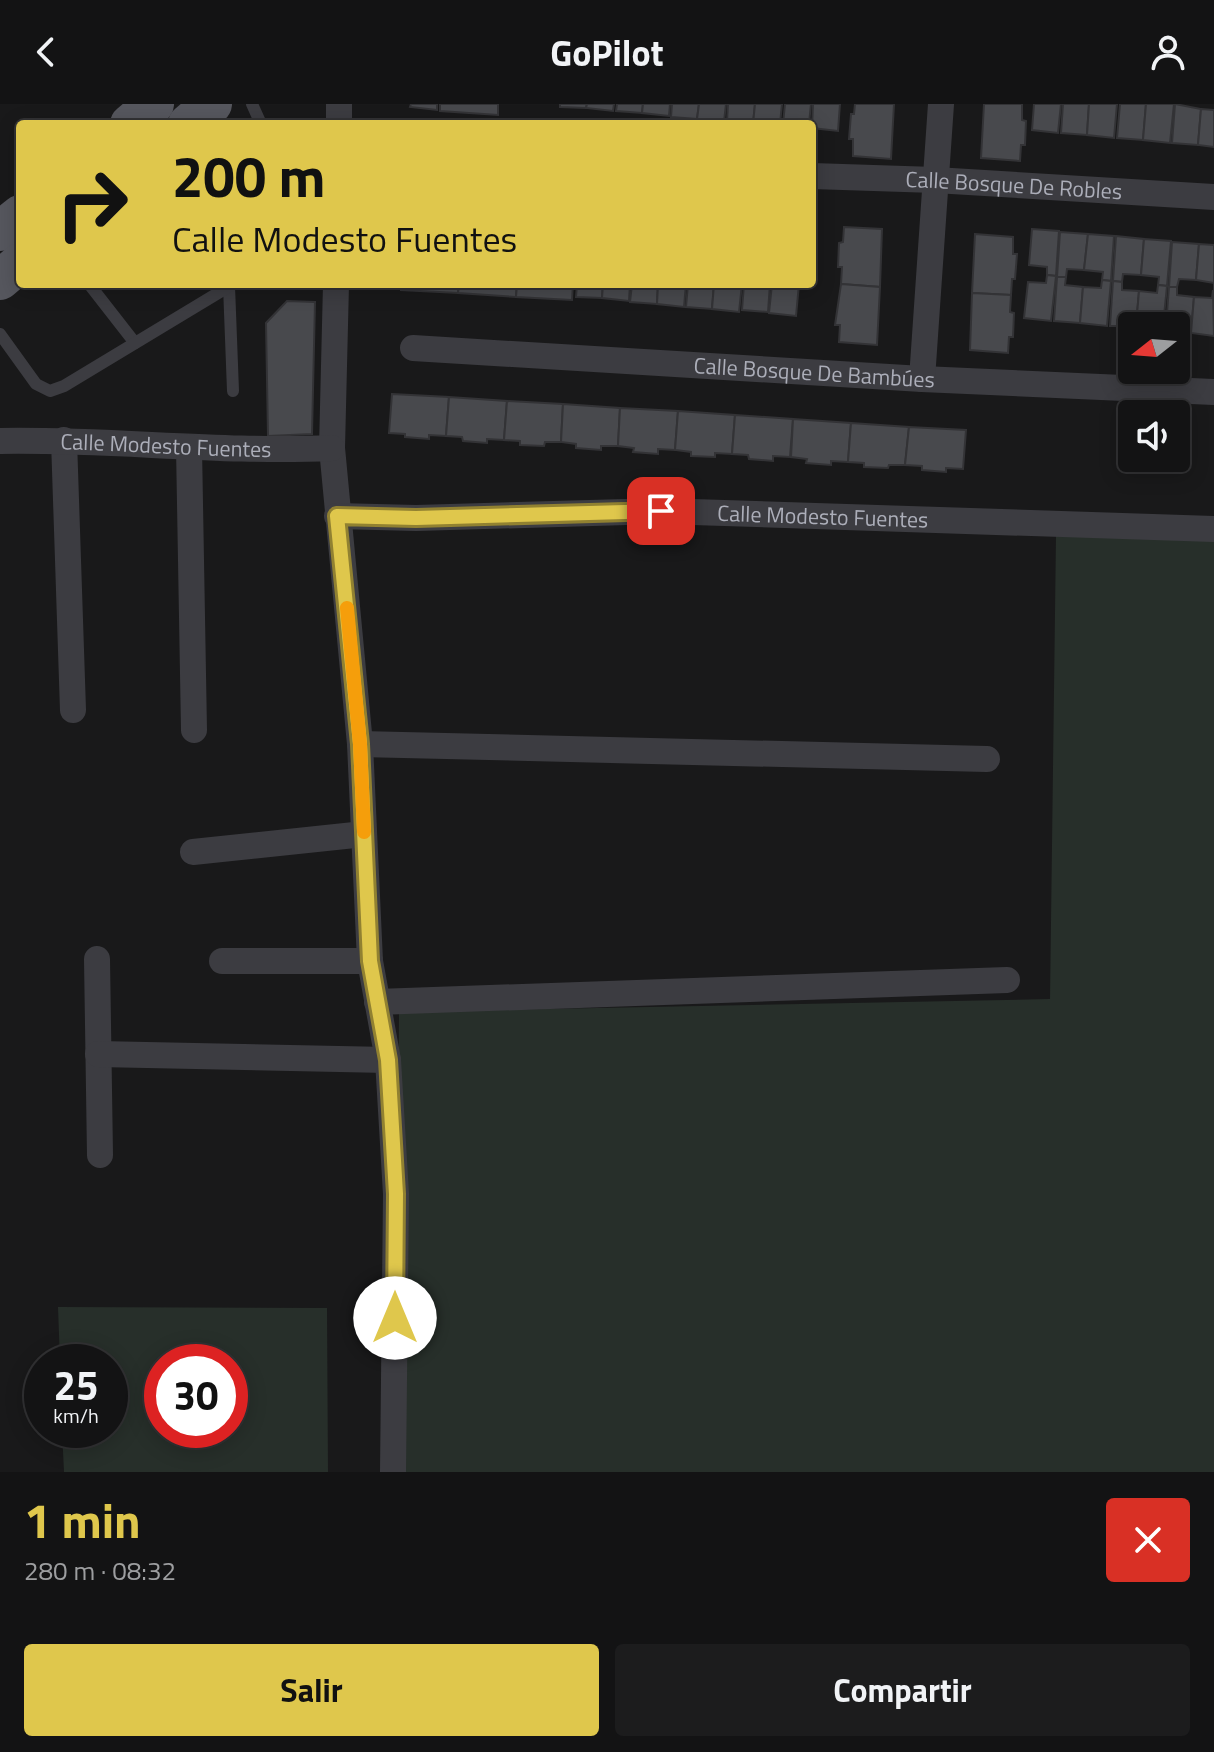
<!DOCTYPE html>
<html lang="es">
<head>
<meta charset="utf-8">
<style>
	:root { --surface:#131314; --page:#1c1c1d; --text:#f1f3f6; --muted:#9d9ea0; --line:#323234; --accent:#dfc74c }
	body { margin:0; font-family:"Titillium Web",sans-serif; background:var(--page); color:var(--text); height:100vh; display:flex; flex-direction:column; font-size:30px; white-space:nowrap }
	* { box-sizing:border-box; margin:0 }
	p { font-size:26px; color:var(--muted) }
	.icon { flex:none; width:44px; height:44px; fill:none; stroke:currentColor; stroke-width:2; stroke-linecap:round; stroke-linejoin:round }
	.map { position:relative; height:1368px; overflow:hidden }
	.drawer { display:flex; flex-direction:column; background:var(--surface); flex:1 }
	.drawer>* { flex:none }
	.guide { position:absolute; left:16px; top:16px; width:800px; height:168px; border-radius:8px; box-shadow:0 4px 20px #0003,0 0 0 2px var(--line); background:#dfc74c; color:#111; overflow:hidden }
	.needle { width:52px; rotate:253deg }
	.fabs { position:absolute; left:1118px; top:208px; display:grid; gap:16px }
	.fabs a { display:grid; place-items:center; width:72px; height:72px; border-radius:8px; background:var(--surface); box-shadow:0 4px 20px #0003,0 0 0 2px var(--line); font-size:40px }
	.speed { position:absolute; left:24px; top:1240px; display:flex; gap:16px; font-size:40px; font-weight:700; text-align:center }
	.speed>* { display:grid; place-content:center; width:104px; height:104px; border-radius:50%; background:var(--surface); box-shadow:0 4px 20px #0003,0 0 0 2px var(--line); line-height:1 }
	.speed small { font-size:20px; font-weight:400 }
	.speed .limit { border:12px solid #d22; background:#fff; color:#111 }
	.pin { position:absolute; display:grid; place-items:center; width:68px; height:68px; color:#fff; margin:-34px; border-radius:16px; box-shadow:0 4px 12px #0006 }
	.me { position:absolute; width:88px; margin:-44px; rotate:0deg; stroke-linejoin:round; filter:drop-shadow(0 0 6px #0008) }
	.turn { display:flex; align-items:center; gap:28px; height:168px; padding:0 24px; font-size:36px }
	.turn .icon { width:104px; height:104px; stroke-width:2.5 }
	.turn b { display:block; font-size:56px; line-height:68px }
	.round { display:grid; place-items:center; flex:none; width:84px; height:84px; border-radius:8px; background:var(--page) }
	.overview { display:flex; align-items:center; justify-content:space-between; height:136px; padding:0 24px }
	h1 { font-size:48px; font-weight:700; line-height:60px; color:var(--accent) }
	.cta { display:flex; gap:16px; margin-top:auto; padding:16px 24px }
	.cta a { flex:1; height:92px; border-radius:8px; background:var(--accent); color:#111; font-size:32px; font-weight:700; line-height:92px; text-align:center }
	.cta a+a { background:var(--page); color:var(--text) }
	header { display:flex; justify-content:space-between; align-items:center; height:104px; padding:0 24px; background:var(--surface); font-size:36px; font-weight:700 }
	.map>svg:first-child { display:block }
	.green { fill:#272f2a; fill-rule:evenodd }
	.building { fill:#48494d; stroke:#333336; stroke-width:2 }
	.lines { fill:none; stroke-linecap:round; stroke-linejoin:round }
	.lane { stroke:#3c3c41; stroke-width:12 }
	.street { stroke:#3c3c41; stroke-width:26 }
	.primary { stroke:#56575e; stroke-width:40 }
	.route-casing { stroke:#918131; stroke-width:20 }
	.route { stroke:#dfc74c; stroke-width:14 }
	.slow { stroke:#f59e0b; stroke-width:14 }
	.labels { text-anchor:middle; stroke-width:6; stroke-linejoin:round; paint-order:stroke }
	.street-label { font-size:22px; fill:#acaeb9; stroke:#141415 }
</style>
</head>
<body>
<header><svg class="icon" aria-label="back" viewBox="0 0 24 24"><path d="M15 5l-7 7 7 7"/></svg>GoPilot<svg class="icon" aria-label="person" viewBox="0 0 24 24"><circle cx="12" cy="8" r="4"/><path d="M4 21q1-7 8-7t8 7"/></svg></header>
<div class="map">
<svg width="1214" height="1368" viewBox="0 0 1214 1368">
	<rect width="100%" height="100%" fill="#19191a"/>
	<g class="green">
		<path d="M 1056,431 L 1214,437 L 1214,1368 L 396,1368 L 399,908 L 1050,895 Z"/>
		<path d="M 58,1203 L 327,1204 L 328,1368 L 64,1368 L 62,1326 L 110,1326 L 110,1258 L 60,1258 ZM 230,1258 L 230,1326 L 162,1326 L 162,1258 Z"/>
	</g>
	<g class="building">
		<path d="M 411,0 L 437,0 L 437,6 L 410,3 Z"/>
		<path d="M 440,0 L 498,0 L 498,11 L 440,7 Z"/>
		<path d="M 560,0 L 587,0 L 586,4 L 560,3 Z"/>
		<path d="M 587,0 L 614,0 L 613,7 L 586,4 Z"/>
		<path d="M 617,0 L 643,0 L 642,9 L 616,7 Z"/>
		<path d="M 643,0 L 670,0 L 669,12 L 642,9 Z"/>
		<path d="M 672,0 L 699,0 L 697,15 L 671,13 Z"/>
		<path d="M 699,0 L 726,0 L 724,18 L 697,15 Z"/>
		<path d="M 728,0 L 755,0 L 753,20 L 727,18 Z"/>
		<path d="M 755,0 L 782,0 L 780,20 L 753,20 Z"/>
		<path d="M 785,0 L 811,0 L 809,20 L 783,20 Z"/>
		<path d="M 813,0 L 840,0 L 838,27 L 812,24 Z"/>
		<path d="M 855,0 L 894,0 L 891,55 L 853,52 L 853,35 L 849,35 L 851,10 L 854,10 Z"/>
		<path d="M 984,0 L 1022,0 L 1022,16 L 1026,17 L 1025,41 L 1021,41 L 1020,57 L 981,54 Z"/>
		<path d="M 1034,0 L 1061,0 L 1058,29 L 1032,26 Z"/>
		<path d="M 1063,0 L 1089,0 L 1087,31 L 1061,29 Z"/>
		<path d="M 1089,0 L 1117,0 L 1114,34 L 1087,31 Z"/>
		<path d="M 1120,0 L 1146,0 L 1143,36 L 1117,34 Z"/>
		<path d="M 1146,0 L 1174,0 L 1170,39 L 1143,36 Z"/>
		<path d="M 1175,0 L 1201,5 L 1198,41 L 1172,39 Z"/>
		<path d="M 1201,5 L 1214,6 L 1214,43 L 1198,41 Z"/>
		<path d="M 844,123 L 882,125 L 880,183 L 841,180 L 842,163 L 838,163 L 839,139 L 843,138 Z"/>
		<path d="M 1032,125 L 1059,127 L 1056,172 L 1047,171 L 1047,163 L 1029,161 Z"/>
		<path d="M 1060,128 L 1088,130 L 1084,166 L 1067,165 L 1066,173 L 1057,173 Z"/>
		<path d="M 975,130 L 1013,133 L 1013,150 L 1017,150 L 1015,175 L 1012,175 L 1011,191 L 972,189 Z"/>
		<path d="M 1088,130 L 1114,132 L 1111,177 L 1102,176 L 1103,168 L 1084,166 Z"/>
		<path d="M 1116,132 L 1144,135 L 1141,171 L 1123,170 L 1122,178 L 1113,177 Z"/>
		<path d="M 1144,135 L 1171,137 L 1167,182 L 1158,181 L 1159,173 L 1141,171 Z"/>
		<path d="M 1172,138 L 1199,140 L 1196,176 L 1179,175 L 1177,183 L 1169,183 Z"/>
		<path d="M 1199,140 L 1214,141 L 1214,186 L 1214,179 L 1196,176 Z"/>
		<path d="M 1047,171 L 1056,172 L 1051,217 L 1024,214 L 1028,178 L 1046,179 Z"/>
		<path d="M 1057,173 L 1066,173 L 1065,181 L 1083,183 L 1080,219 L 1054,217 Z"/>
		<path d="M 1102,176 L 1111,177 L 1107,222 L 1080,219 L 1083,183 L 1101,184 Z"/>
		<path d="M 1113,177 L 1122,178 L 1122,186 L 1139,187 L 1136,222 L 1110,222 Z"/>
		<path d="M 401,180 L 459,180 L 458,189 L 401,186 Z"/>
		<path d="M 459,180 L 517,180 L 516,193 L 458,189 Z"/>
		<path d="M 517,180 L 573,180 L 572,196 L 516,193 Z"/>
		<path d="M 577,180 L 603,180 L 602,194 L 576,193 Z"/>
		<path d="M 603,180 L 630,180 L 629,197 L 602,194 Z"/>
		<path d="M 632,180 L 658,180 L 657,200 L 630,198 Z"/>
		<path d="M 658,180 L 686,180 L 684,203 L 657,200 Z"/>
		<path d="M 688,180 L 714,180 L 712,205 L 686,203 Z"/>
		<path d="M 714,180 L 742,180 L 739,208 L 712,205 Z"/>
		<path d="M 744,180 L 770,180 L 768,208 L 742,206 Z"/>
		<path d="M 772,180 L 799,180 L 796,212 L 769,209 Z"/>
		<path d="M 841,180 L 880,183 L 877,241 L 839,238 L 840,221 L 835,221 Z"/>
		<path d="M 1158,181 L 1167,182 L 1163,222 L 1136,222 L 1139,187 L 1157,189 Z"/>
		<path d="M 1169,183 L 1177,183 L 1177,191 L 1194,193 L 1191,229 L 1176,228 L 1176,222 L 1166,222 Z"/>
		<path d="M 1213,186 L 1214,232 L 1191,229 L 1194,193 L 1212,194 Z"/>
		<path d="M 972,189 L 1011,191 L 1010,208 L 1014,209 L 1013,233 L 1009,233 L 1008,249 L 970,246 Z"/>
		<path d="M 287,197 L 315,198 L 312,330 L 268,332 L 266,219 Z"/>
		<path d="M 392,290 L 449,293 L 446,332 L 429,331 L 429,335 L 405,333 L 405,330 L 389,329 Z"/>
		<path d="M 449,293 L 507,297 L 504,336 L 487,335 L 487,339 L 463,337 L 462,333 L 446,332 Z"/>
		<path d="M 507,297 L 563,300 L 561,338 L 545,338 L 544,342 L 520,341 L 520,337 L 504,336 Z"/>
		<path d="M 563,300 L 620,304 L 618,342 L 601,342 L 601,346 L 576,344 L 576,340 L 561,338 Z"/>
		<path d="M 620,304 L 678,307 L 675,346 L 658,345 L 658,350 L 633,348 L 634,344 L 618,342 Z"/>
		<path d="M 678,307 L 735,311 L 732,350 L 715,349 L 715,353 L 691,352 L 691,348 L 675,346 Z"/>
		<path d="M 735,311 L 793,315 L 790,353 L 773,352 L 773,357 L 749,355 L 748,351 L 732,350 Z"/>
		<path d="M 793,315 L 851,319 L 848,358 L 831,357 L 831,361 L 806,359 L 807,355 L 791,353 Z"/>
		<path d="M 851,319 L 909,323 L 905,361 L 889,361 L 888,364 L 864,363 L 864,359 L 848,358 Z"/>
		<path d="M 909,323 L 966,326 L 963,365 L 946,364 L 946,368 L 922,366 L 922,362 L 905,361 Z"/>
	</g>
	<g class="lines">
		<g class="lane">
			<path d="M 252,0 L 261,20"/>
			<path d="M 89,180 L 135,239"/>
			<path d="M 229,182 L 233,287"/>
			<path d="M 0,230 L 36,280 L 50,287 L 64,282 L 233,180"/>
		</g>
		<g class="street">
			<path d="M 339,20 L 339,0"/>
			<path id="s1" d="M 812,72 L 935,76 L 1214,93"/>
			<path d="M 336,180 L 332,344 L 360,640 L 370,857 L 388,956 L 396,1090 L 393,1368"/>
			<path id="s2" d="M 413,244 L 922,275 L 1214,288"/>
			<path d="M 922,275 L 941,0"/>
			<path d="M 64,336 L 73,606"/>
			<path id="s3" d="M 0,337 C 111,335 221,349 332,344"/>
			<path d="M 189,343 L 194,626"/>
			<path id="s4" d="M 337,412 L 416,414 L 661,407 L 1214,425"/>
			<path d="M 360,640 L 987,655"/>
			<path d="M 193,748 L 364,730"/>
			<path d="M 97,855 L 100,1051"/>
			<path d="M 222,857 L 370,857"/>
			<path d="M 377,898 L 1007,876"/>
			<path d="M 98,950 L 388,956"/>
		</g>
		<g class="primary">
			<path d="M 130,20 L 154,0"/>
			<path d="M 188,20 L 212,0"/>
			<path d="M 0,127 L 20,111"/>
			<path d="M 0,176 L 20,159"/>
		</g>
	</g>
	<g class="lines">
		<defs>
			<path id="route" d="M 395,1214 L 396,1090 L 388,956 L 370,857 L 360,640 L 337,412 L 416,414 L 661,407"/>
		</defs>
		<use href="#route" class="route-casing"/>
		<use href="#route" class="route"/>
		<path class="slow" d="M 347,504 L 360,640 L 364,728"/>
	</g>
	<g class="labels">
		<g class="street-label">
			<text dy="8" stroke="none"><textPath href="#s1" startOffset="202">Calle Bosque De Robles</textPath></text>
			<text dy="8" stroke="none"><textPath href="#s2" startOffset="402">Calle Bosque De Bambúes</textPath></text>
			<text dy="8" stroke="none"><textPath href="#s3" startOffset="166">Calle Modesto Fuentes</textPath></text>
			<text dy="8" stroke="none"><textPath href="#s4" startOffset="486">Calle Modesto Fuentes</textPath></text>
		</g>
	</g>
</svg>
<div class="fabs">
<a><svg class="needle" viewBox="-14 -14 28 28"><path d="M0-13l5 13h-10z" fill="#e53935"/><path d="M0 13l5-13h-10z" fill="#9d9ea0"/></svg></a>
<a><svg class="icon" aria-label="sound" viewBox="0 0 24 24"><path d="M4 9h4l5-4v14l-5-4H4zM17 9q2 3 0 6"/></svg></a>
</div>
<div class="speed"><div>25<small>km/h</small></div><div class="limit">30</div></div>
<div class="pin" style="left:661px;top:407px;background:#d93025"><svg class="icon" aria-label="arrive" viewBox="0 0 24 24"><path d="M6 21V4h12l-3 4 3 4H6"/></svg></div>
<svg class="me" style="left:395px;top:1214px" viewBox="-20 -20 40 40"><circle r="19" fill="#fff"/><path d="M0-13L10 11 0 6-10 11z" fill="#dfc74c"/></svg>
<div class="guide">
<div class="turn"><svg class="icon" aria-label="right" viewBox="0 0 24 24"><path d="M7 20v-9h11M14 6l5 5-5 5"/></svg><div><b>200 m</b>Calle Modesto Fuentes</div></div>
</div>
</div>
<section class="drawer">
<div class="overview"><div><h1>1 min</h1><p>280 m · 08:32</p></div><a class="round" style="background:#d93025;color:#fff"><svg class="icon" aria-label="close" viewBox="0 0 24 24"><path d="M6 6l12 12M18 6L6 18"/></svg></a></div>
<div class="cta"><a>Salir</a><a>Compartir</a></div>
</section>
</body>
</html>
